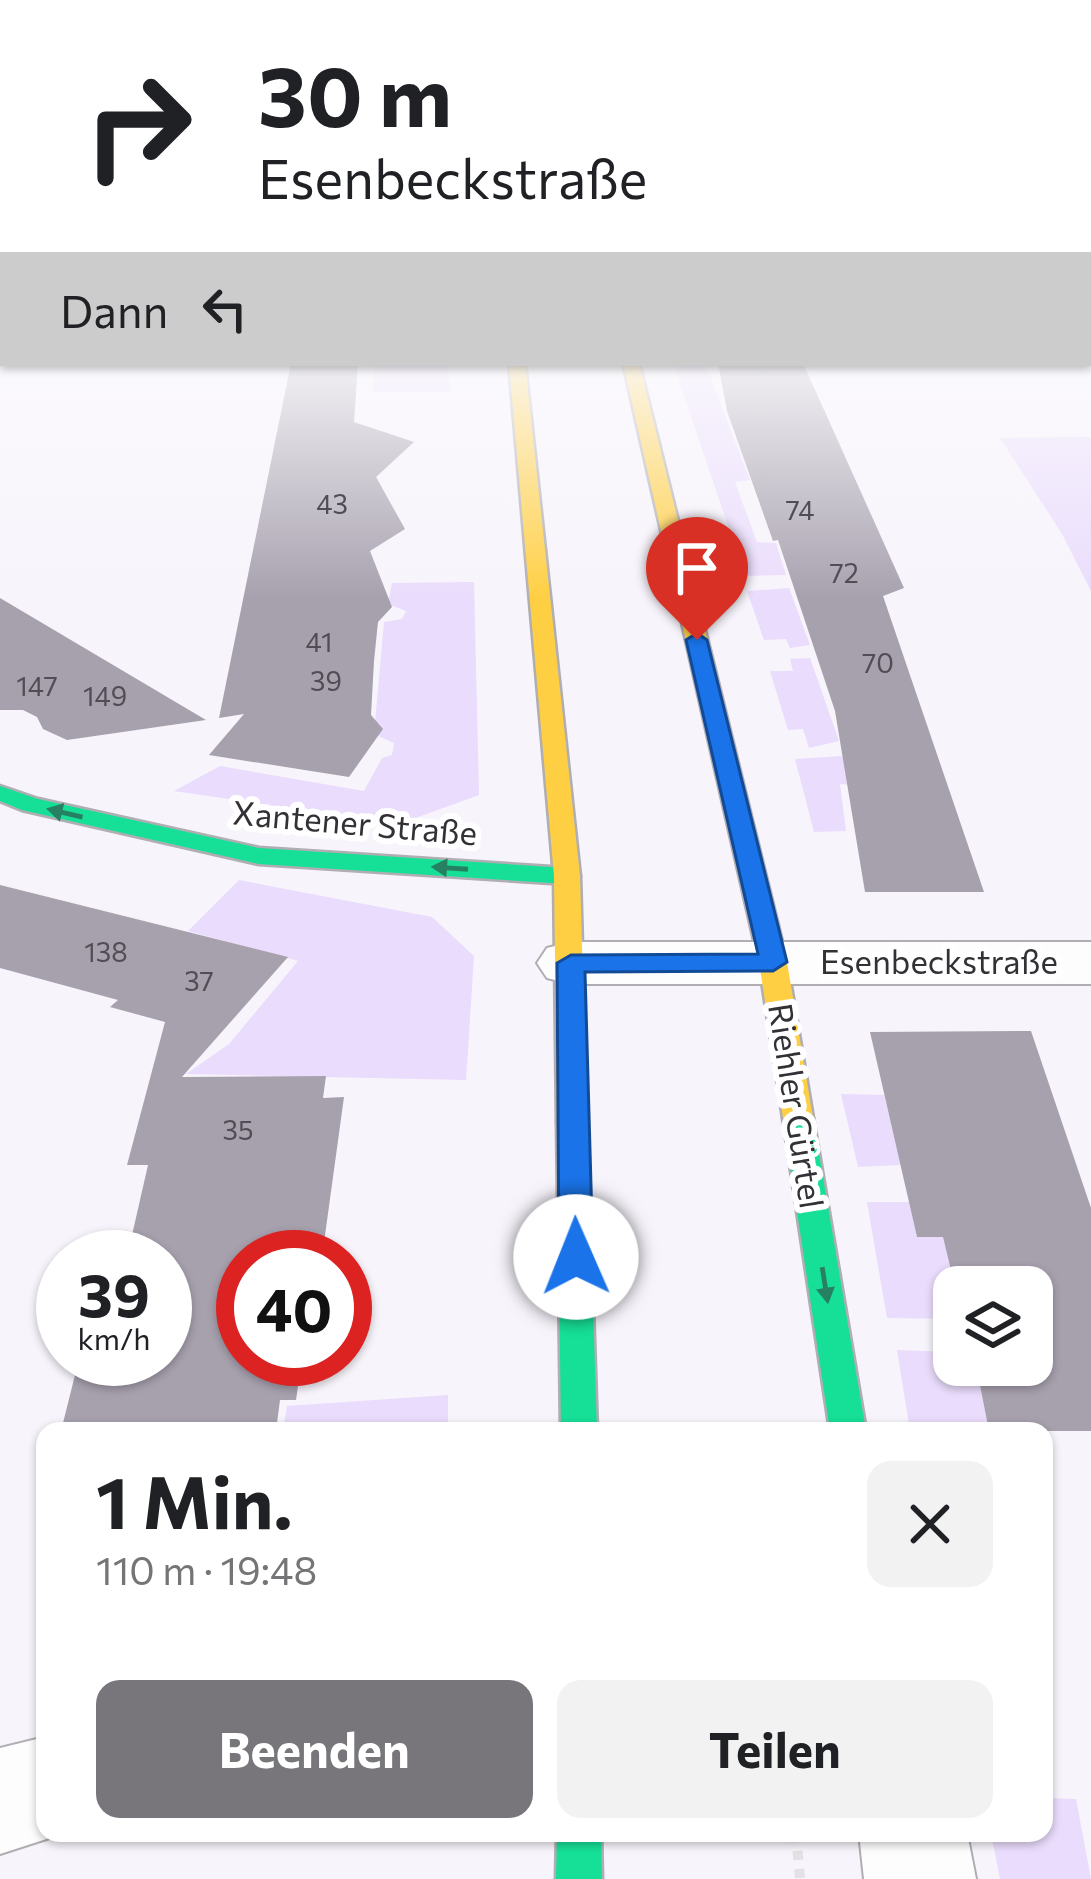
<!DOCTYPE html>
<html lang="de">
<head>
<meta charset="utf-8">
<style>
	:root { --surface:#fff; --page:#f2f2f2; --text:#202124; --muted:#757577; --accent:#78757b }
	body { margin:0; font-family:Commissioner,sans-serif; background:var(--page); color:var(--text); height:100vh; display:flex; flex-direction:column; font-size:45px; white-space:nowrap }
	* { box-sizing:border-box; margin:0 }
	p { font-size:39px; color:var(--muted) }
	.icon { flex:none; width:66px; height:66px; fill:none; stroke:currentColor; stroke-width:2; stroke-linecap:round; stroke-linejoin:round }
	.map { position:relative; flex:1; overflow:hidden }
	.drawer { position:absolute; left:36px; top:1422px; width:1017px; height:420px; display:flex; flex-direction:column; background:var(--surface); border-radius:24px; box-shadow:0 3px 9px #0004 }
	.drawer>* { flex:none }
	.banner { position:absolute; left:0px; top:0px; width:1092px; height:366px; box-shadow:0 3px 9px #0004; background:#fff; color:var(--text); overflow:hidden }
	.buttons { position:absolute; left:933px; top:1266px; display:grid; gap:24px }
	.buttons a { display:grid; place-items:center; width:120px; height:120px; border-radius:24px; background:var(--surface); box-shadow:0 3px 9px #0004; font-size:60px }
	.speed { position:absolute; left:36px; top:1230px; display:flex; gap:24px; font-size:60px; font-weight:700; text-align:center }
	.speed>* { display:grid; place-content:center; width:156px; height:156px; border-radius:50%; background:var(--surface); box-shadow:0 3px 9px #0004; line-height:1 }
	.speed small { font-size:30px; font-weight:400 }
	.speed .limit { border:18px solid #d22; background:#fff; color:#111 }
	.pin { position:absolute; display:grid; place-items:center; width:102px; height:102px; color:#fff; margin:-123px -51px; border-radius:50% 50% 50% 0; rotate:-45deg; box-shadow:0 0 12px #0007 }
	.pin .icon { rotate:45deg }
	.me { position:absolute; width:132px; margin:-66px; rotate:359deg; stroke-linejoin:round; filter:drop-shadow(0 0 9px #0008) }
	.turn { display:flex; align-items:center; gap:42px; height:252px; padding:0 60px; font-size:54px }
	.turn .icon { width:156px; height:156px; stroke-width:2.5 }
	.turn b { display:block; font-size:84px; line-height:102px }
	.then { display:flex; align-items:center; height:114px; padding:0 60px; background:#0003; gap:24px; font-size:45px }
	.round { display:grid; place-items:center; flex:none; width:126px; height:126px; border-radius:24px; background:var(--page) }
	.head { display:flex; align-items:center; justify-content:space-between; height:204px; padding:0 60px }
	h1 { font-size:72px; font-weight:700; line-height:90px }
	.button { display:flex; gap:24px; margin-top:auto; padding:24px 60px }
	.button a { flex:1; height:138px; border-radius:24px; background:var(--accent); color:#fff; font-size:48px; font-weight:700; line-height:138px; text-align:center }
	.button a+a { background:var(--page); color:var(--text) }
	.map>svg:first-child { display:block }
	.green { fill:#eadcfc }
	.building { fill:#a7a1ae }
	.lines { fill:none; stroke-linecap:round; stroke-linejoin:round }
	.street-casing { stroke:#b0aeb3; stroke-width:4 }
	.fast-casing { stroke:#b0aeb3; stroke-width:5 }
	.slow-casing { stroke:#b0aeb3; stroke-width:5 }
	.path { stroke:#e3e1e4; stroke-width:10; stroke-dasharray:9 9; stroke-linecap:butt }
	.street { fill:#fefdfe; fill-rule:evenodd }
	.fast { fill:#16e098; fill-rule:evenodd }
	.slow { fill:#ffcf43; fill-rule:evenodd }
	.oneway { fill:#268062 }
	.route { fill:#1a73e8; stroke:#114b97; stroke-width:3 }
	.labels { text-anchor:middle; stroke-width:12; stroke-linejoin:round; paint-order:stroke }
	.number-label { font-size:27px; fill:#504d54 }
	.street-label { font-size:33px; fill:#333136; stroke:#fff }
</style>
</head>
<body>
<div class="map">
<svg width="1091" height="1879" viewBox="0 0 1091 1879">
	<rect width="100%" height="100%" fill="#f7f4fb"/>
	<g class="green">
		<path d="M 374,363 L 447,363 L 450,392 L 373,392 Z"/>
		<path d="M 673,363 L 705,363 L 750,480 L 735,482 L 757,542 L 776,543 L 786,575 L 745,576 Z"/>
		<path d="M 1091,437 L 1091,591 L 1062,534 L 1000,438 Z"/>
		<path d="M 474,582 L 479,795 L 399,824 L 174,791 L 220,766 L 364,791 L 382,758 L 392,755 L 394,743 L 374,734 L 384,622 L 402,619 L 406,611 L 388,604 L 392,583 Z"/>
		<path d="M 789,588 L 810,645 L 790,648 L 786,639 L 764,640 L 747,591 Z"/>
		<path d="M 810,658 L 839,741 L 809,748 L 803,729 L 788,730 L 770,671 L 793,671 L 790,659 Z"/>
		<path d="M 842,756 L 851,785 L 840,784 L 846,831 L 814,832 L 795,759 Z"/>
		<path d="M 239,880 L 432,917 L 474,956 L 466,1080 L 186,1074 L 229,1044 L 298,961 L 188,931 Z"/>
		<path d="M 841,1094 L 884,1095 L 901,1165 L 858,1167 Z"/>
		<path d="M 867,1202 L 909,1202 L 917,1237 L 943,1237 L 955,1287 L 954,1319 L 887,1318 Z"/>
		<path d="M 897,1350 L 954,1352 L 954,1365 L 976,1365 L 989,1431 L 910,1431 Z"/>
		<path d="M 448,1395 L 448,1431 L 283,1431 L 287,1406 Z"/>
		<path d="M 1044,1798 L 1076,1799 L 1091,1879 L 1000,1879 L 991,1833 L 1044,1833 Z"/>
	</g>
	<g class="building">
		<path d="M 291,363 L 358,363 L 354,422 L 414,442 L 376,477 L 405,529 L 370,551 L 392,607 L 378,622 L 374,661 L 371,715 L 383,729 L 349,777 L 209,755 L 244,714 L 219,718 Z"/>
		<path d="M 718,363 L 803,363 L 904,588 L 883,596 L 984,892 L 865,892 L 835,711 L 778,540 L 773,541 L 727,411 Z"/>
		<path d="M 0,598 L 206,720 L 67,740 L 43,729 L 37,717 L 23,710 L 0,710 Z"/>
		<path d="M 0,885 L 288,957 L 182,1077 L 326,1076 L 323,1098 L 344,1097 L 322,1257 L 243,1257 L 243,1359 L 302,1359 L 296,1400 L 280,1400 L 276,1431 L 61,1431 L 79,1359 L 165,1359 L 165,1257 L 127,1257 L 148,1165 L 127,1165 L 165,1022 L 110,1007 L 118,1000 L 0,968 Z"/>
		<path d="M 1031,1031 L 1091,1208 L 1091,1431 L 989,1431 L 976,1365 L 1032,1365 L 1032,1287 L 955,1287 L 943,1237 L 917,1237 L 870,1032 Z"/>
	</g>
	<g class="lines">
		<defs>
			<g id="street">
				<path d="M 571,942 L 1091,942 L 1091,984 L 571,984 L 547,978 L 537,963 L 547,948 Z"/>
				<path d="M 45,1737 L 45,1833 L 65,1833 L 0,1854 L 0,1748 Z"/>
				<path d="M 859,1833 L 967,1833 L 976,1879 L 864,1879 Z"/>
			</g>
			<g id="fast">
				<path d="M 0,786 L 38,799 L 259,848 L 567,868 L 580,876 L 567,884 L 259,864 L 22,810 L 0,801 Z"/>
				<path d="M 798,1108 L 809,1111 L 813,1118 L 866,1431 L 830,1431 L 783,1118 L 787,1111 Z"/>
				<path d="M 572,1112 L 583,1115 L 587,1122 L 597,1431 L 561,1431 L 557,1122 L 561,1115 Z"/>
				<path d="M 557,1833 L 601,1833 L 602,1879 L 556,1879 Z"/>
			</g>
			<g id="slow">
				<path d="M 509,363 L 525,363 L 580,876 L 587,1122 L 583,1129 L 561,1129 L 557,1122 L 554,876 Z"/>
				<path d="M 623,363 L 639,363 L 787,962 L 813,1118 L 809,1125 L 787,1125 L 783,1118 L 759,962 Z"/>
			</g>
		</defs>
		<use href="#street" class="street-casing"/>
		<use href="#fast" class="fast-casing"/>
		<use href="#slow" class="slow-casing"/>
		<path class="path" d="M 796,1833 L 800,1879"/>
		<use href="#street" class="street"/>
		<use href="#fast" class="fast"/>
		<use href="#slow" class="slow"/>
	</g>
	<defs><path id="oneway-solid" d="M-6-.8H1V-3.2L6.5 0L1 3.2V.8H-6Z" transform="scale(3)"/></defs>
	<g class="oneway">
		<use href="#oneway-solid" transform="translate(65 813) rotate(-167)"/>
		<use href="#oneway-solid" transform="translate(450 868) rotate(-176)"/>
		<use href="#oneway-solid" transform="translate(825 1285) rotate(81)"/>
	</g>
	<linearGradient id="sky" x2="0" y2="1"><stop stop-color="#97b1e0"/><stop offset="0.56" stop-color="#fbfafd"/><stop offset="1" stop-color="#fbfafd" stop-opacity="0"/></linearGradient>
	<rect width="1091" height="599" fill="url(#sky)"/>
	<path class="route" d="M 697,633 L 707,640 L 787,962 L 773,971 L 585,972 L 593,1257 L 588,1266 L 576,1269 L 564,1266 L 559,1257 L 557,963 L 571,955 L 758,954 L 686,640 Z"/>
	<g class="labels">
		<g class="number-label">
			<text x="332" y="514">43</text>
			<text x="800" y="520">74</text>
			<text x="844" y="583">72</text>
			<text x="319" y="652">41</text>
			<text x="878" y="673">70</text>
			<text x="326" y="691">39</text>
			<text x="37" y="696">147</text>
			<text x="105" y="706">149</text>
			<text x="106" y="962">138</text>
			<text x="199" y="991">37</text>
			<text x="238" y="1140">35</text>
		</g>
		<g class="street-label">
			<text transform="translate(355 823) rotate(5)" y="12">Xantener Straße</text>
			<text x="939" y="974">Esenbeckstraße</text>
			<text transform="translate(796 1106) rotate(81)" y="12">Riehler Gürtel</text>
		</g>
	</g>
</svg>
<div class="buttons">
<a><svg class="icon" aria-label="layers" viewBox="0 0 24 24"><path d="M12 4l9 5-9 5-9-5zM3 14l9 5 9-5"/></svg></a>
</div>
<div class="speed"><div>39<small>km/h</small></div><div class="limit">40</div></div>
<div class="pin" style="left:697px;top:640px;background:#d93025"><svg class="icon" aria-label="arrive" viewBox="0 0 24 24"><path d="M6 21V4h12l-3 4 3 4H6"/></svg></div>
<svg class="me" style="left:576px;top:1257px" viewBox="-20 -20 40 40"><circle r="19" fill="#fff"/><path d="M0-13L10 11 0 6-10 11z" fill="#1a73e8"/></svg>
<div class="banner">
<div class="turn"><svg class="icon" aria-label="right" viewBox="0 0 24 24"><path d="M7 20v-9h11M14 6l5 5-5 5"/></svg><div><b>30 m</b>Esenbeckstraße</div></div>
<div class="then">Dann<svg class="icon" aria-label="left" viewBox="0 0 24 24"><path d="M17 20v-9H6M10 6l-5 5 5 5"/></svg></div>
</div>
<section class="drawer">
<div class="head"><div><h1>1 Min.</h1><p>110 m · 19:48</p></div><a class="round"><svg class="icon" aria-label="close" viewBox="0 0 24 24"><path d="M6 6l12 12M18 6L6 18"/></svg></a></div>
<div class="button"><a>Beenden</a><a>Teilen</a></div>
</section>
</div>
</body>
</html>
